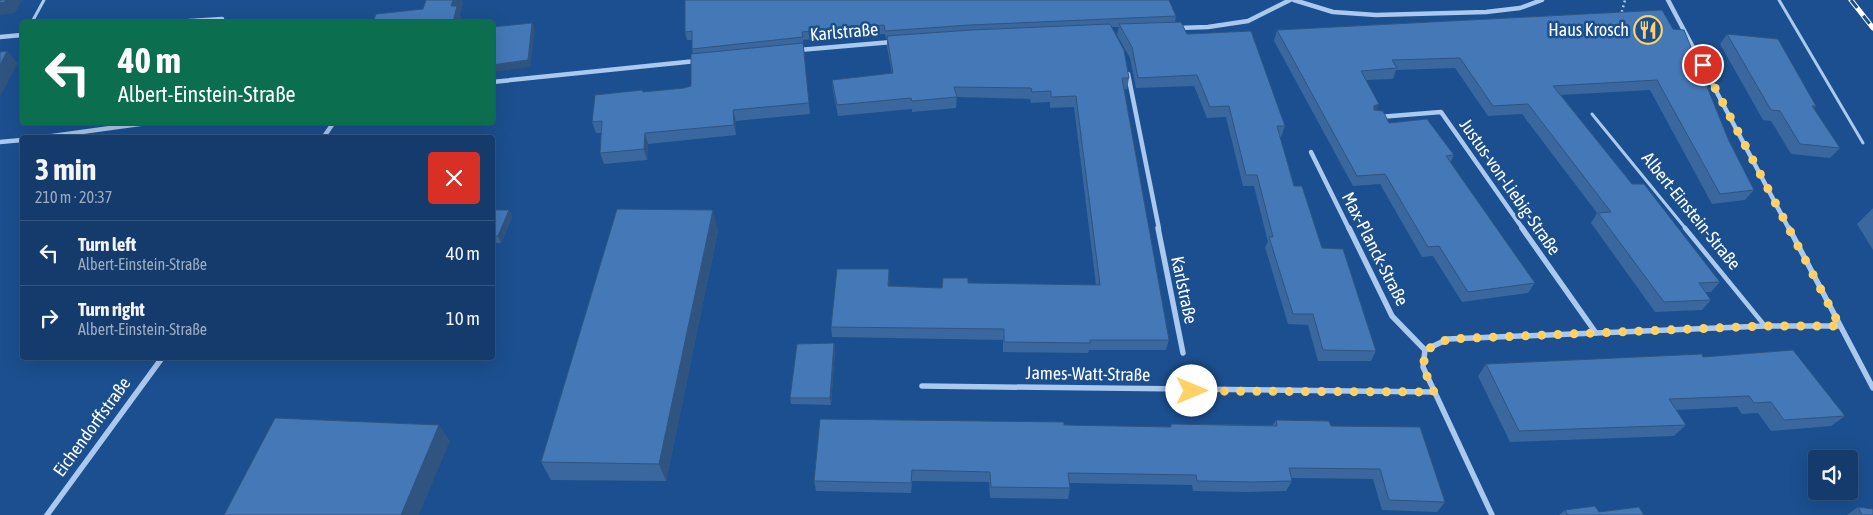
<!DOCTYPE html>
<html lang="en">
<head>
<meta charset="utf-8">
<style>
	:root { --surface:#143b6b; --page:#1d4271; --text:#f1f3f6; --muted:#9dadc1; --line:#33557e }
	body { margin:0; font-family:"Asap Condensed",sans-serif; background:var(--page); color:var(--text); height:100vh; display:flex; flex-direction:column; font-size:19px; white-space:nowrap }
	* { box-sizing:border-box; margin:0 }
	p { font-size:16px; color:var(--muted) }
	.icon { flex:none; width:28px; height:28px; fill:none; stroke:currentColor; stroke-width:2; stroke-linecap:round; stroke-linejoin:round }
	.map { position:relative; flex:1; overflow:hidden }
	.sheet { position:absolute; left:20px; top:135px; width:475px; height:225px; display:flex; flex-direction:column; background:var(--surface); border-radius:5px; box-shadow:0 5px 20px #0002,0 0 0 1px var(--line) }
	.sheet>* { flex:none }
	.guide { position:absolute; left:20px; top:20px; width:475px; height:105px; border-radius:5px; box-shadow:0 5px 20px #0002,0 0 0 1px var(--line); background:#0b6e4f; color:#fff; overflow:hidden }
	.buttons { position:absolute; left:1808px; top:450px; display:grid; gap:10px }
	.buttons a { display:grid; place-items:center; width:50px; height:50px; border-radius:5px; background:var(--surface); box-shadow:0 5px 20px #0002,0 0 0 1px var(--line); font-size:25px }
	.pin { position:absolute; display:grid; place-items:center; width:42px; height:42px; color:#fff; margin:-21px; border:2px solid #fff; border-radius:50%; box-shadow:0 1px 5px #0007 }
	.me { position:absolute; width:55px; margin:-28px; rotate:90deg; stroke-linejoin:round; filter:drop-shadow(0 0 4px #0008) }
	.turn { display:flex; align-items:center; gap:18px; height:105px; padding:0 15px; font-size:22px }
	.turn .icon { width:65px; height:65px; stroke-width:2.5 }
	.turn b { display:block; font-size:35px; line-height:42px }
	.round { display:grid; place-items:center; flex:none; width:52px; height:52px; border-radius:5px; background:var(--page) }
	.headline { display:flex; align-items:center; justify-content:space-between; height:85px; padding:0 15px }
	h1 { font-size:30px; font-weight:700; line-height:38px }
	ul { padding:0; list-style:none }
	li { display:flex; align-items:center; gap:15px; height:65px; padding:0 15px; border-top:1px solid var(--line) }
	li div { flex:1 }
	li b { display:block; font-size:19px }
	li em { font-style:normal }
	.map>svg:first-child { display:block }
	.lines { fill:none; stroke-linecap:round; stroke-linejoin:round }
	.path { stroke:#a9c9ee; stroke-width:2.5; stroke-dasharray:2 3; stroke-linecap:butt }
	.service-far1 { stroke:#a9c9ee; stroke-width:3 }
	.service { stroke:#a9c9ee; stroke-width:4.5 }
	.minor-far1 { stroke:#a9c9ee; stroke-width:4.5 }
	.minor { stroke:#a9c9ee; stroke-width:5.5 }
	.rail-casing { stroke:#fff; stroke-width:5 }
	.rail { stroke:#1b4f8f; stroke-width:3; stroke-dasharray:10; stroke-linecap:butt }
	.wall { fill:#3a679d }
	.shaded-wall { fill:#305480 }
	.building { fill:#4478b7; stroke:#305480 }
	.route { stroke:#ffd166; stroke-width:9; stroke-dasharray:0 16.2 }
	.labels { text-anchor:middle; stroke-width:5; stroke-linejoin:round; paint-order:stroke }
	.poi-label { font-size:18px; fill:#fff; stroke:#1b4f8f; text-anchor:end }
	.street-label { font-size:18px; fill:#fff; stroke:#1b4f8f }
</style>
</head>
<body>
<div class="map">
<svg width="1873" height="515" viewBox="0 0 1873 515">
	<rect width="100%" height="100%" fill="#1b4f8f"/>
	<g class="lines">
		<path class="path" d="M 1619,15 L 1621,15 L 1625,0"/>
		<g class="service-far1">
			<path d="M 1779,0 L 1863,143"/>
			<path d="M 32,22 L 44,0"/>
			<path d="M 1592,114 L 1686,229"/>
		</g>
		<path class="service" d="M 1685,228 L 1765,326"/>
		<g class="minor-far1">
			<path d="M 1294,0 L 1333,12 L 1376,15 L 1486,12 L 1520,8 L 1542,0"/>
			<path d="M 1668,0 L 1789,229"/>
			<path d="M 175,22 L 222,19"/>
			<path d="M 1178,28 L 1208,27 L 1248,21 L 1290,0"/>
			<path d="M 0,37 L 22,35"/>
			<path d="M 799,50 L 892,42"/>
			<path d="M 1128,74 L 1159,229"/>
			<path d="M 492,82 L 696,61"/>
			<path d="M 1379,117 L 1441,112 L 1523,229"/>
			<path d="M 38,138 L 154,122"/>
			<path d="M 323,138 L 334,122"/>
			<path d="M 0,142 L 22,140"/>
			<path d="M 1311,152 L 1349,229"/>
		</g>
		<g class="minor">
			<path d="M 1158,228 L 1183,353"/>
			<path d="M 1349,228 L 1392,316 L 1425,350"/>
			<path d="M 1522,228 L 1596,333"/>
			<path d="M 1789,228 L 1873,388"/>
			<path d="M 922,386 L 1433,392"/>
			<path d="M 47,515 L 162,358"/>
			<path d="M 1492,515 L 1423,367 L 1425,350 L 1448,339 L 1765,326 L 1840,326"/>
		</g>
		<defs>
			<path id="rail" d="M 1851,0 L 1873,28"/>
		</defs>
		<use href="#rail" class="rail-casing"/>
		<use href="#rail" class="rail"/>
	</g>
	<g class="wall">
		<path d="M 685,0 L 1176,16 L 1175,22 L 1187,34 L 1285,126 L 1281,137 L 1280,137 L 1294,186 L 1322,248 L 1376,351 L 1371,361 L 1318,361 L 1308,325 L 1288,324 L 1265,247 L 1268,242 L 1254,186 L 1243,186 L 1226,117 L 1207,118 L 1194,86 L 1136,88 L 1130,58 L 1117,35 L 1119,27 L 1111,27 L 1129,78 L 1127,89 L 1124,89 L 1169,340 L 1166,350 L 1089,350 L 1088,353 L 1003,352 L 1003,340 L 832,337 L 831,327 L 889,269 L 889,286 L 942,288 L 968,283 L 1096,285 L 1074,107 L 1050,108 L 1050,102 L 1031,103 L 1030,99 L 957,97 L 956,108 L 912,112 L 912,109 L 838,116 L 833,91 L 832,80 L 892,73 L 887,47 L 887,39 L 886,39 L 885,34 L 803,40 L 810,114 L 736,121 L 736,135 L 648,144 L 647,160 L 604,164 L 600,153 L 601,133 L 596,133 L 592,122 L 643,92 L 684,88 L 691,86 L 693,54 L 692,49 L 692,40 L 687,40 L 685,32 Z"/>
		<path d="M 1662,10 L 1729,141 L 1754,190 L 1745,200 L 1712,204 L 1650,90 L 1561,95 L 1632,184 L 1720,282 L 1711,292 L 1705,292 L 1711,300 L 1702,310 L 1655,312 L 1591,223 L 1597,213 L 1522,114 L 1488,116 L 1455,68 L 1396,70 L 1393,79 L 1366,80 L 1379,104 L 1376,110 L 1389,123 L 1454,155 L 1450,163 L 1535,283 L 1528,293 L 1462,302 L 1433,256 L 1422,257 L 1380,184 L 1353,186 L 1274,41 L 1277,30 Z"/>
		<path d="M 1727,34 L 1816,106 L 1814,108 L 1840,148 L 1830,158 L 1791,154 L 1771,121 L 1763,120 L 1720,44 Z"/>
		<path d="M 1873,208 L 1873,250 L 1857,224 Z"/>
		<path d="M 492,210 L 509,210 L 512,217 L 501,243 L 492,243 Z"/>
		<path d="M 718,230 L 666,481 L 551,480 L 541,462 Z"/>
		<path d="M 834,343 L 835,350 L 831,405 L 791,404 L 790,398 Z"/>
		<path d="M 1703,357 L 1845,416 L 1831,426 L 1771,431 L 1758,413 L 1742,414 L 1737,407 L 1676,410 L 1686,425 L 1674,436 L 1510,442 L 1478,376 L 1486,364 Z"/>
		<path d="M 1276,420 L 1331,426 L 1445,502 L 1437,512 L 1382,510 L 1373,479 L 1291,478 L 1292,481 L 1286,491 L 1248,492 L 1193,491 L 1192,485 L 1069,483 L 1070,488 L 1068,499 L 990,498 L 989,482 L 912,481 L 911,493 L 816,491 L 814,481 L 1064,425 L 1170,427 L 1171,424 L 1273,425 Z"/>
		<path d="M 1858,507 L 1873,515 L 1847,515 Z"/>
		<path d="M 1565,510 L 1599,512 L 1644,515 L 1559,515 Z"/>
	</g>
	<g class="shaded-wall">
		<path d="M 6,0 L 22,0 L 15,13 L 0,15 L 0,3 Z"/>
		<path d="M 453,0 L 462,0 L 463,4 L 460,15 L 464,22 L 453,22 L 451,6 Z"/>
		<path d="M 532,23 L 535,30 L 530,67 L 492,72 L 492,65 Z"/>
		<path d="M 7,51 L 18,63 L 0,97 L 0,65 Z"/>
		<path d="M 1379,104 L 1374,114 L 1374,106 Z"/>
		<path d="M 733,110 L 736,121 L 736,135 L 734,125 Z"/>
		<path d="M 645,133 L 648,144 L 647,160 L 644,149 Z"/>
		<path d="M 509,210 L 512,217 L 501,243 L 498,236 Z"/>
		<path d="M 713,210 L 718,230 L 666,481 L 659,464 Z"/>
		<path d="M 889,269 L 890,280 L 888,297 L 888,286 Z"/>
		<path d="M 834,343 L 835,350 L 831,405 L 830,398 Z"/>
		<path d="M 439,425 L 450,441 L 419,515 L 401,515 Z"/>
	</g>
	<g class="building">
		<path d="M 0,0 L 6,0 L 5,2 L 0,3 Z"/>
		<path d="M 426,0 L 453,0 L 451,6 L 457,6 L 453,22 L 373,22 L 376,14 L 423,9 Z"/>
		<path d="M 685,0 L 1169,0 L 1176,16 L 970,25 L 885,31 L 884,25 L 802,32 L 803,37 L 692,49 L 692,31 L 685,32 Z"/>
		<path d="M 1662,10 L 1673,29 L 1684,30 L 1729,141 L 1754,190 L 1720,194 L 1657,80 L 1553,86 L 1632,184 L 1644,184 L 1720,282 L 1699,283 L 1711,300 L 1664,302 L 1598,213 L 1611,212 L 1528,104 L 1493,106 L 1460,58 L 1392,60 L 1397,68 L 1361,71 L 1379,104 L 1374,106 L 1374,110 L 1383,111 L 1389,123 L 1427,119 L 1454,155 L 1446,156 L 1535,283 L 1468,292 L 1439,246 L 1428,247 L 1385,174 L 1357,176 L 1277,30 Z"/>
		<path d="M 1181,22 L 1187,34 L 1251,31 L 1285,126 L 1277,126 L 1294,186 L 1302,186 L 1322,248 L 1343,249 L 1376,351 L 1323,350 L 1313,314 L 1293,314 L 1269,237 L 1273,237 L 1257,175 L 1246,175 L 1229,106 L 1210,107 L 1197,75 L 1138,78 L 1132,47 L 1119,24 Z"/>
		<path d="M 532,23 L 528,60 L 492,65 L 492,27 Z"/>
		<path d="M 1110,24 L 1124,50 L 1129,78 L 1122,78 L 1169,340 L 1090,340 L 1090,343 L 1004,342 L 1004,329 L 831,327 L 837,269 L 889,269 L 888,286 L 942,288 L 943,278 L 968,278 L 968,283 L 1100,285 L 1076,96 L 1051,97 L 1051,91 L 1032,92 L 1031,88 L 954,87 L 957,97 L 912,101 L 911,98 L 837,105 L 832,80 L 893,73 L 887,36 L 971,30 Z"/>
		<path d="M 1727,34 L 1778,39 L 1816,106 L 1812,106 L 1840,148 L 1800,144 L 1780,111 L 1771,110 Z"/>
		<path d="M 803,43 L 809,103 L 733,110 L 734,125 L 645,133 L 644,149 L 600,153 L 602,121 L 592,122 L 595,95 L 642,90 L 643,92 L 684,88 L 691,86 L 691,54 Z"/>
		<path d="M 7,51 L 0,65 L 0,52 Z"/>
		<path d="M 617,209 L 713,210 L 659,464 L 541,462 Z"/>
		<path d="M 492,210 L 509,210 L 498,236 L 492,236 Z"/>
		<path d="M 834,343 L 830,398 L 790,398 L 797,344 Z"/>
		<path d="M 1793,350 L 1845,416 L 1784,420 L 1771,402 L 1754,403 L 1749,396 L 1669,399 L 1686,425 L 1519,431 L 1486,364 L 1702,354 L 1703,357 Z"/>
		<path d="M 275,418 L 439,425 L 401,515 L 224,515 Z"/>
		<path d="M 820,419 L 1064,422 L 1064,425 L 1171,427 L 1171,424 L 1277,426 L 1276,420 L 1329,421 L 1331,426 L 1420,427 L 1445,502 L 1389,500 L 1380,469 L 1289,468 L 1292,481 L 1253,482 L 1197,481 L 1196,475 L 1068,473 L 1070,488 L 991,487 L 990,472 L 912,470 L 911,483 L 814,481 Z"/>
		<path d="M 1595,506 L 1599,512 L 1639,507 L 1644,515 L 1568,515 L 1565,510 Z"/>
		<path d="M 1858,507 L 1873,509 L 1873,515 L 1862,515 Z"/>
	</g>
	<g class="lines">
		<path class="route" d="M 1192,391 L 1434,392 L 1423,367 L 1426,350 L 1448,339 L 1765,326 L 1840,326 L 1703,65"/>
	</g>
	<defs>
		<symbol id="restaurant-ring" viewBox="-11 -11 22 22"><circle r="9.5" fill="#1b4f8f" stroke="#ffd166" stroke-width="1.5"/><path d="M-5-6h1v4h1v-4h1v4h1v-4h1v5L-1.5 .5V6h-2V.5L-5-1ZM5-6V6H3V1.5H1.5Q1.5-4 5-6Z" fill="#ffd166"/></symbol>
	</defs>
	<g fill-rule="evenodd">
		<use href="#restaurant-ring" x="1632" y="14" width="32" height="32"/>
	</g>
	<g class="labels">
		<g class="poi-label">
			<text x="1629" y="36">Haus Krosch</text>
		</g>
		<g class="street-label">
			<text transform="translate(844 32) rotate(-5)" y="6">Karlstraße</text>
			<text transform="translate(1510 187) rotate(55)" y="6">Justus-von-Liebig-Straße</text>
			<text transform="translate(1691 211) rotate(51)" y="6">Albert-Einstein-Straße</text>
			<text transform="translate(1375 249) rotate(63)" y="6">Max-Planck-Straße</text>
			<text transform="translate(1184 290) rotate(78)" y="6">Karlstraße</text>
			<text transform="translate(1088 374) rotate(1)" y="6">James-Watt-Straße</text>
			<text transform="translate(92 427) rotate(-54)" y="6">Eichendorffstraße</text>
		</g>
	</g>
</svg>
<div class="buttons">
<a><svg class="icon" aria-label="sound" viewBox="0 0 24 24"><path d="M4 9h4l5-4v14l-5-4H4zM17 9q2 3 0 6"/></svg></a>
</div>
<div class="pin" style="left:1703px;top:65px;background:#d93025"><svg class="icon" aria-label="arrive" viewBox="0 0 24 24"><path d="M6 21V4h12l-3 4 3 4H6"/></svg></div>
<svg class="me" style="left:1192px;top:391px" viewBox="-20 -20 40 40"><circle r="19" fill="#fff"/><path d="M0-13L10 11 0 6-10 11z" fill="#ffd166"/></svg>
<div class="guide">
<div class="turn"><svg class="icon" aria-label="left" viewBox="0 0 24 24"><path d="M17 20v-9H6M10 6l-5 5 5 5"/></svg><div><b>40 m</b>Albert-Einstein-Straße</div></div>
</div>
<section class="sheet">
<div class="headline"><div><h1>3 min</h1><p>210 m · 20:37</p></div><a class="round" style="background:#d93025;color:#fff"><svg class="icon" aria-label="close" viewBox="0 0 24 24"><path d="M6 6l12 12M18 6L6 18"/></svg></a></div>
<ul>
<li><svg class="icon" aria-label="left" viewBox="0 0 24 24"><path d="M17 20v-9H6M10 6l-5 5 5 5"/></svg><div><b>Turn left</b><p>Albert-Einstein-Straße</p></div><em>40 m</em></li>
<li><svg class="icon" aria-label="right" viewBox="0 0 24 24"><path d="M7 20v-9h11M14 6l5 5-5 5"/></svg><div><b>Turn right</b><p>Albert-Einstein-Straße</p></div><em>10 m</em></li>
</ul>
</section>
</div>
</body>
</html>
